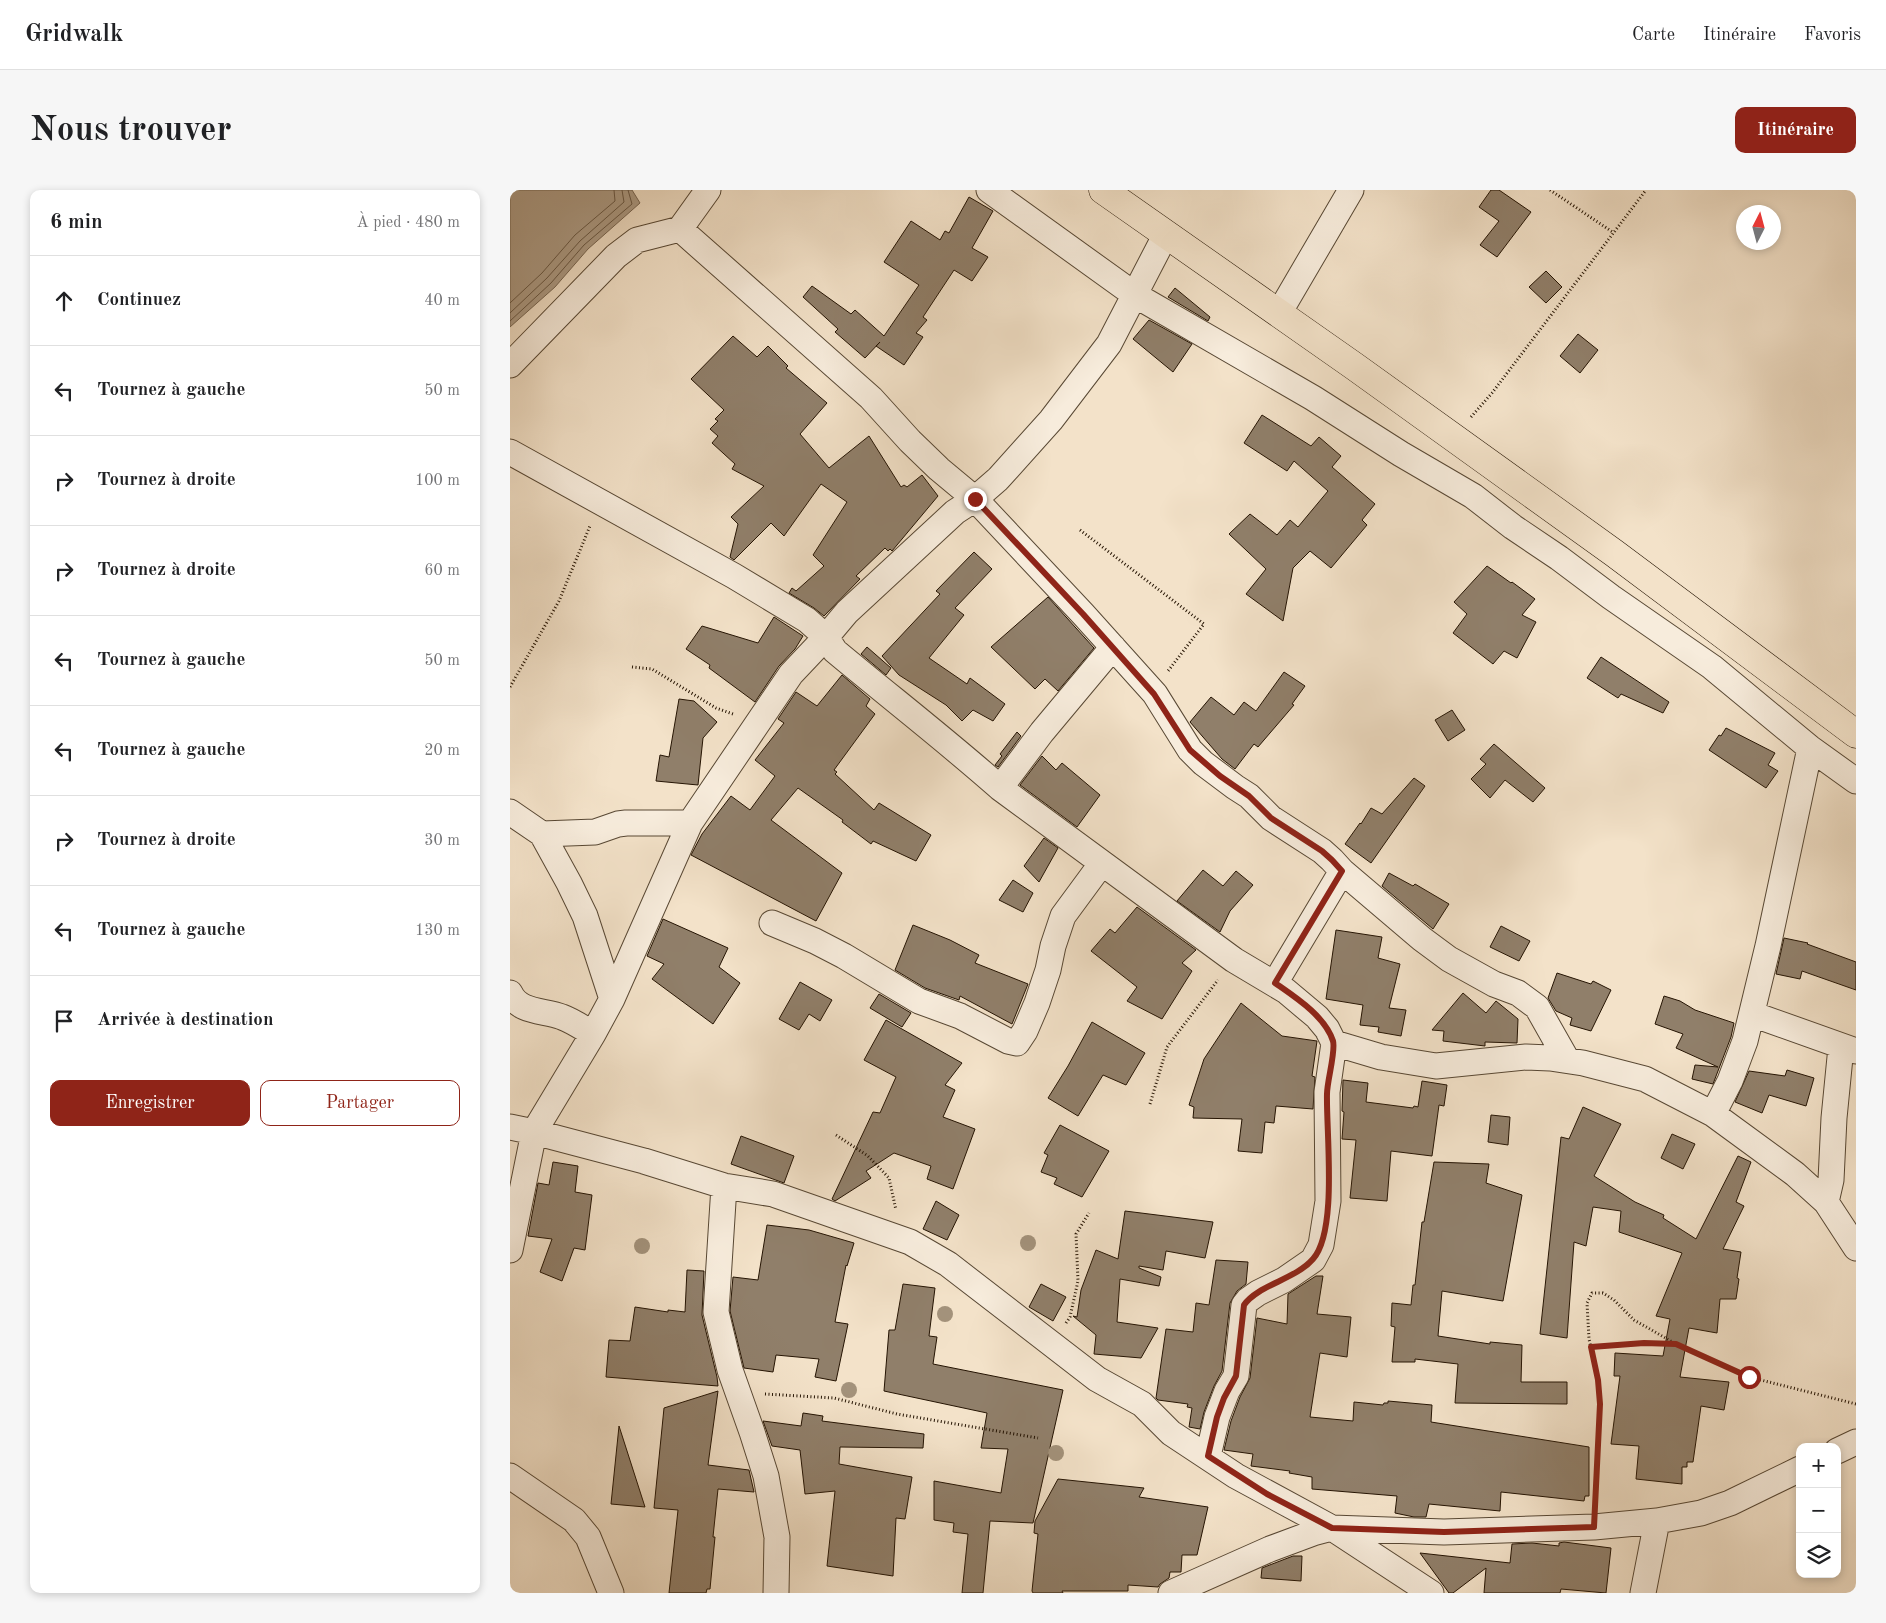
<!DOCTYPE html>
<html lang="fr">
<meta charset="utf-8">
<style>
body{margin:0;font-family:"Old Standard TT",serif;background:#f6f6f6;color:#202124}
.controls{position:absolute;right:15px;bottom:15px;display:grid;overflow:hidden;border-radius:10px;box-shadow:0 2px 8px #0003}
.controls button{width:45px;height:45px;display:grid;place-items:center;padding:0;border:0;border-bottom:1px solid #e0e0e0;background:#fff;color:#202124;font:25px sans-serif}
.compass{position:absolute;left:1226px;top:15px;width:45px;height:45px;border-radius:50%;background:#fff;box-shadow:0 2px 8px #0003;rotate:6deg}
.stop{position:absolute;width:15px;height:15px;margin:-11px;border:4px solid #8f2418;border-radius:50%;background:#fff}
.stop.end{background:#8f2418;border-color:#fff;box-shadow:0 1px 5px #0008}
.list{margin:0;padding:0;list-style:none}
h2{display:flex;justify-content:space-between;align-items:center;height:65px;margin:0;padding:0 20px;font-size:21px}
h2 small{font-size:16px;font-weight:400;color:#757577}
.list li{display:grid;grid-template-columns:32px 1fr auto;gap:15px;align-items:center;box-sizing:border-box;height:90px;padding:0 20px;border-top:1px solid #e0e0e0}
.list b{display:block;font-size:19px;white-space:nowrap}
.list em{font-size:16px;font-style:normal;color:#757577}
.actions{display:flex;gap:10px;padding:15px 20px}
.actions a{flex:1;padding:11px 0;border:1px solid #8f2418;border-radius:10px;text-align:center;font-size:18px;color:#8f2418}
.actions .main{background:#8f2418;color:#fff}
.icon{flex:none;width:28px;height:28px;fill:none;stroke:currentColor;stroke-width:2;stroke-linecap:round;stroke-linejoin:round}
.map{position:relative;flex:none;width:1346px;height:1403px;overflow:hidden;border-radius:10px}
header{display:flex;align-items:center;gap:30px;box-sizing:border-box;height:70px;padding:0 25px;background:#fff;border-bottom:1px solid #e0e0e0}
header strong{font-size:24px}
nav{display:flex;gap:28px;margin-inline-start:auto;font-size:18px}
.intro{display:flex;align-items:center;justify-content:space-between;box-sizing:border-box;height:120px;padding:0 30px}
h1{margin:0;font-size:35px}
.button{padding:12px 22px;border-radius:10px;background:#8f2418;color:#fff;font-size:18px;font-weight:700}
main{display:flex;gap:30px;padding:0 30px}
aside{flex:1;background:#fff;border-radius:10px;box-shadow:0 2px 8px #0003}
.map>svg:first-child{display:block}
</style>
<header>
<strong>Gridwalk</strong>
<nav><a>Carte</a><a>Itinéraire</a><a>Favoris</a></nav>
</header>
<div class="intro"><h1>Nous trouver</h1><a class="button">Itinéraire</a></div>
<main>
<aside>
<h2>6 min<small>À pied · 480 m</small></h2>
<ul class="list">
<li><svg class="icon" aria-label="ahead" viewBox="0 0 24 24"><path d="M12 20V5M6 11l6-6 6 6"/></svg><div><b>Continuez</b></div><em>40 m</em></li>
<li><svg class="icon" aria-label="left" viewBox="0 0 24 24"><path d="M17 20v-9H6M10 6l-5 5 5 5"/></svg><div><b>Tournez à gauche</b></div><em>50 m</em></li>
<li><svg class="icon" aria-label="right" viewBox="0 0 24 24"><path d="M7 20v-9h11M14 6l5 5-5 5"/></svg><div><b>Tournez à droite</b></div><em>100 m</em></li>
<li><svg class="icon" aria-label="right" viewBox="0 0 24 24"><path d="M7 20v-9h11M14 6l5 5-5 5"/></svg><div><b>Tournez à droite</b></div><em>60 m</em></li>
<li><svg class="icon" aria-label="left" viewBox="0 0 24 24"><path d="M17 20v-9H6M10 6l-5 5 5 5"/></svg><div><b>Tournez à gauche</b></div><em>50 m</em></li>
<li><svg class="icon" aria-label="left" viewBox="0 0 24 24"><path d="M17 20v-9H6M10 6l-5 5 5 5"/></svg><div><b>Tournez à gauche</b></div><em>20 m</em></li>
<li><svg class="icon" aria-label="right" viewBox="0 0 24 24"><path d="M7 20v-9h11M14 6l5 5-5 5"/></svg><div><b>Tournez à droite</b></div><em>30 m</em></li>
<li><svg class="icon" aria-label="left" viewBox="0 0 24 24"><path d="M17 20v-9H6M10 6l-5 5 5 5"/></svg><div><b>Tournez à gauche</b></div><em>130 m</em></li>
<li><svg class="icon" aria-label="arrive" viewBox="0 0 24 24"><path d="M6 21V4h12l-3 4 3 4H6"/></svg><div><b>Arrivée à destination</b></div></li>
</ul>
<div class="actions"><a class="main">Enregistrer</a><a>Partager</a></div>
</aside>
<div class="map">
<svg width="1346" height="1403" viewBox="0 0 1346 1403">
<rect width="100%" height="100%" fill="#f3e2c9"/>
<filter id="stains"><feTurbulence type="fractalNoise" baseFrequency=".004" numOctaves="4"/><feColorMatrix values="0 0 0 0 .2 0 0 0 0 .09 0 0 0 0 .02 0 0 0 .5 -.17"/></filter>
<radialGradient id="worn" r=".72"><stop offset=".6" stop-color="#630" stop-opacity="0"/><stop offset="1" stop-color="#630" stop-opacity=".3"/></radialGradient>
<path fill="#ad9c86" stroke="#776652" d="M 0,0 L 122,0 L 130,13 L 78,59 L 45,97 L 0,137 Z"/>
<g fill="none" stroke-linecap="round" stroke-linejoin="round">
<path stroke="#695844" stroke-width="1" d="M 0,113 L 32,83 L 65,45 L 105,11 L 104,0
M 0,123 L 37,88 L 70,51 L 114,12 L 112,0
M 0,131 L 41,93 L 74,55 L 122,14 L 118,0"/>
</g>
<path fill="#907f6a" stroke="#251403" d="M 981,0 L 989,0 L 1021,22 L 987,67 L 970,55 L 989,31 L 969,17 Z
M 459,7 L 483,21 L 462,58 L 478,67 L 462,91 L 444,80 L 413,127 L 417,130 L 406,143 L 413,147 L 394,175 L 366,156 L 370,152 L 355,168 L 325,142 L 328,139 L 293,107 L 302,96 L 341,124 L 345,120 L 374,146 L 409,95 L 374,72 L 401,31 L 430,50 L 435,41 L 439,43 Z
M 1036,81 L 1052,97 L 1036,113 L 1019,97 Z
M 665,98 L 700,127 L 698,131 L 658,107 Z
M 639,130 L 682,154 L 663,182 L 623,149 Z
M 1068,144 L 1088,160 L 1070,183 L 1050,166 Z
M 223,146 L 247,167 L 258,156 L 278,176 L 276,178 L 317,213 L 290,244 L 319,278 L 359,246 L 391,297 L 394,295 L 397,297 L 412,285 L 428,306 L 382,361 L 380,359 L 378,361 L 375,358 L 346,386 L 350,389 L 314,426 L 304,418 L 279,403 L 282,398 L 286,401 L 314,376 L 303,365 L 337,312 L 311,294 L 274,346 L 261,333 L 224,370 L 220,367 L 228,334 L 221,327 L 254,296 L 222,279 L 225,274 L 202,253 L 208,246 L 200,239 L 208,231 L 205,229 L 214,220 L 181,189 Z
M 752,225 L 801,256 L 809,247 L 831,266 L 822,277 L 865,314 L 852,330 L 857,335 L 821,378 L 800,361 L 783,378 L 773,431 L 736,404 L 756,379 L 719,344 L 740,324 L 767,345 L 780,330 L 788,337 L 818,301 L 784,271 L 777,281 L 734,253 Z
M 464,362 L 482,379 L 445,418 L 454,425 L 419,468 L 457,494 L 460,488 L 495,514 L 483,531 L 463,520 L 452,531 L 436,515 L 389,485 L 372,466 L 430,404 L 426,401 Z
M 977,376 L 1001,393 L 1002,392 L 1025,409 L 1012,425 L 1026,432 L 1007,468 L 994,461 L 983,474 L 943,443 L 957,424 L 944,412 Z
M 538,407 L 584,458 L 548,501 L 535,489 L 525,499 L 481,457 Z
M 264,427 L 293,446 L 285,459 L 269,476 L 245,512 L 199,478 L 200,475 L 176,459 L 192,436 L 248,453 Z
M 357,457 L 381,478 L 376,485 L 351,464 Z
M 1091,467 L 1159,512 L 1153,523 L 1111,504 L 1108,508 L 1077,488 Z
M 774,482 L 795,496 L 782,514 L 784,515 L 748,557 L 744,554 L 725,579 L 712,569 L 680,532 L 701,507 L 724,525 L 734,512 L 746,521 Z
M 332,485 L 360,509 L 356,516 L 365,524 L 324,580 L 327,582 L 325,584 L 364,620 L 369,613 L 421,645 L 406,671 L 363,651 L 361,654 L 332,632 L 333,630 L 288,598 L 261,630 L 332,683 L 306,731 L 181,665 L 192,644 L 221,606 L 240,620 L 265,586 L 245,570 L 274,533 L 268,529 L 286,502 L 307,516 Z
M 169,509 L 184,511 L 207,532 L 193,548 L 188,595 L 146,591 L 150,565 L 159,567 Z
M 942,520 L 955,540 L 938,551 L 925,530 Z
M 1216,538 L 1265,563 L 1258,575 L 1268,581 L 1256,598 L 1199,560 L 1209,545 L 1211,546 Z
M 507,542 L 511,546 L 488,577 L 485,575 L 492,566 L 490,564 Z
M 984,554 L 1035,598 L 1023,612 L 995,590 L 980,608 L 961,589 L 976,574 L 970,569 Z
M 532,566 L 546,580 L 552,573 L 590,605 L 567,637 L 510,595 Z
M 904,588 L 915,596 L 861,673 L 835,654 L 850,633 L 851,634 L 861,618 L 872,624 Z
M 534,648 L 548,658 L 529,692 L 514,676 Z
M 693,680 L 713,696 L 726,681 L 743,695 L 720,721 L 710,742 L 667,711 Z
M 879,683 L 903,696 L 905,694 L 939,714 L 923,739 L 872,696 Z
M 503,690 L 523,703 L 513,722 L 489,710 Z
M 627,717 L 686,760 L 672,773 L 682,781 L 652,829 L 617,811 L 627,797 L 581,761 L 600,739 L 605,743 Z
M 153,729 L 218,758 L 209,777 L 230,793 L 203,834 L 142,789 L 154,774 L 137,766 Z
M 403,735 L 440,750 L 469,765 L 465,773 L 518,794 L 502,834 L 450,806 L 449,810 L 415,798 L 385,780 Z
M 991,736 L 1020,751 L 1009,771 L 980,757 Z
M 826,740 L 872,747 L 868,768 L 890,774 L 879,818 L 896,820 L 891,846 L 868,842 L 869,837 L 850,835 L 853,815 L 816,809 Z
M 1274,748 L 1298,753 L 1297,754 L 1346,772 L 1346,800 L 1292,781 L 1290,789 L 1266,784 Z
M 1047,783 L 1081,794 L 1083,791 L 1101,800 L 1081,841 L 1060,835 L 1062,828 L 1046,821 L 1038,808 Z
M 290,792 L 322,810 L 310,831 L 299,824 L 289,840 L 269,829 Z
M 953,803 L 976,823 L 986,811 L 1008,829 L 1007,853 L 975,852 L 975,856 L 933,851 L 934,841 L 922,840 Z
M 369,804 L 401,823 L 392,837 L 360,818 Z
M 1154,806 L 1170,811 L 1185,820 L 1224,833 L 1221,847 L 1203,894 L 1182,889 L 1185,875 L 1208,877 L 1166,858 L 1173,844 L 1145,834 Z
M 731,813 L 772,846 L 807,851 L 802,886 L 805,887 L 803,919 L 766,916 L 764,933 L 755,932 L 752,963 L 728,961 L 732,929 L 683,928 L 684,917 L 679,915 L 694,869 Z
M 376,830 L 452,873 L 435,895 L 445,900 L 433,927 L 465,939 L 443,999 L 417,989 L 421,976 L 384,963 L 356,981 L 361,988 L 325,1011 L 322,1009 L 363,922 L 370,923 L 386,887 L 354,870 Z
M 582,832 L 635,863 L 616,895 L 593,885 L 568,926 L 538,908 L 558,876 Z
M 1277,880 L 1304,888 L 1296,916 L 1259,905 L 1252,923 L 1225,912 L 1239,881 L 1275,886 Z
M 833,890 L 858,893 L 856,912 L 903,918 L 904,916 L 908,917 L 912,891 L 937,895 L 934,916 L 929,915 L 922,966 L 881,961 L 877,1011 L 840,1008 L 846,950 L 832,949 L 834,922 L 832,921 Z
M 1073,917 L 1111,934 L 1084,986 L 1125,1012 L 1154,1025 L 1153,1028 L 1186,1049 L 1228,966 L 1241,972 L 1226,1012 L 1234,1016 L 1213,1059 L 1231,1062 L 1227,1088 L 1229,1089 L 1226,1109 L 1210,1109 L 1207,1143 L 1179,1138 L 1170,1187 L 1219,1192 L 1214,1220 L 1191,1216 L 1183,1272 L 1177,1272 L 1177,1277 L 1172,1277 L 1172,1294 L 1126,1289 L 1129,1256 L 1101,1254 L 1110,1186 L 1104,1186 L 1105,1163 L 1153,1166 L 1160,1129 L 1146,1126 L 1172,1063 L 1109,1042 L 1111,1021 L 1083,1017 L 1076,1056 L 1064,1052 L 1057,1148 L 1030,1144 L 1051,947 L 1059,949 Z
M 981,925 L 1000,927 L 998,955 L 978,952 Z
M 550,935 L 599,961 L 572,1007 L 544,994 L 547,988 L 531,982 L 538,965 L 534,963 Z
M 1162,944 L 1185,954 L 1173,979 L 1151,968 Z
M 231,946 L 284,966 L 274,993 L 221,974 Z
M 43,972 L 68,976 L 65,1002 L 82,1005 L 75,1060 L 64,1058 L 52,1091 L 30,1082 L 42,1049 L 18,1046 L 28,993 L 39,995 Z
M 924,972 L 979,974 L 976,993 L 1012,1005 L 993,1111 L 932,1101 L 928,1146 L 980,1154 L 980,1152 L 1012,1155 L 1011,1192 L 1057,1192 L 1057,1214 L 945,1213 L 948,1174 L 905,1169 L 905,1172 L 882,1172 L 885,1137 L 881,1136 L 882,1113 L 901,1115 L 903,1095 L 905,1095 L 912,1032 L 914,1032 Z
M 426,1011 L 449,1025 L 437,1050 L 413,1039 Z
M 615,1021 L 703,1032 L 695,1068 L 656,1061 L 653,1080 L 629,1076 L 629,1078 L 651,1087 L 649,1096 L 610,1089 L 607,1132 L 648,1138 L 631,1168 L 584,1164 L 586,1145 L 563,1126 L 567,1127 L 571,1100 L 586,1060 L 608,1069 Z
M 257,1035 L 299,1040 L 344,1053 L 337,1076 L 336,1075 L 325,1132 L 338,1134 L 326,1191 L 305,1187 L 309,1169 L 266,1165 L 263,1182 L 234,1178 L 220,1121 L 223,1087 L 248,1090 Z
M 706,1070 L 738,1072 L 736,1094 L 727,1101 L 720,1113 L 712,1181 L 704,1196 L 694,1222 L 690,1239 L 679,1237 L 682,1218 L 677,1217 L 678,1214 L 648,1210 L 646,1208 L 656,1139 L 683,1142 L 686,1113 L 699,1115 Z
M 177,1080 L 194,1081 L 192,1125 L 207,1187 L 208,1196 L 96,1187 L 99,1150 L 120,1151 L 125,1117 L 158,1122 L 158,1120 L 175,1122 Z
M 806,1086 L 813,1086 L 807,1124 L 841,1127 L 837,1167 L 810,1163 L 800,1227 L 843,1231 L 844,1212 L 873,1215 L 874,1213 L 878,1213 L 878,1211 L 922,1215 L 921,1232 L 1079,1257 L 1079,1306 L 1075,1306 L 1074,1311 L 991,1302 L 990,1321 L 919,1314 L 916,1327 L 904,1327 L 885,1323 L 887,1306 L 802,1299 L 802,1287 L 779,1283 L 780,1281 L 741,1276 L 743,1264 L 714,1260 L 721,1231 L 730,1207 L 740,1188 L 747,1128 L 777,1134 L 778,1104 Z
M 393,1094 L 425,1098 L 419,1146 L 427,1147 L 423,1174 L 553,1200 L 523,1333 L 480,1331 L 473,1403 L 452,1403 L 458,1344 L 443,1342 L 444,1333 L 424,1330 L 424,1291 L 491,1303 L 498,1259 L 471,1258 L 477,1223 L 374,1201 L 379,1140 L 385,1140 Z
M 531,1094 L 556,1107 L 543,1131 L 519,1117 Z
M 208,1201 L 198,1275 L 239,1280 L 244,1302 L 208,1299 L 203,1347 L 205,1347 L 200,1399 L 197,1399 L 196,1403 L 159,1403 L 168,1320 L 144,1318 L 154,1218 Z
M 293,1223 L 313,1226 L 312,1231 L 414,1244 L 413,1258 L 330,1257 L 329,1274 L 402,1287 L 395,1329 L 386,1328 L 383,1386 L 317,1376 L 325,1301 L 295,1304 L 290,1260 L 262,1256 L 253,1231 L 291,1236 Z
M 109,1236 L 135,1317 L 101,1314 Z
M 548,1289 L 634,1298 L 629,1307 L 698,1317 L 687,1365 L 672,1365 L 671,1382 L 660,1382 L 659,1388 L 650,1394 L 648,1397 L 618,1395 L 618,1401 L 552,1401 L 553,1403 L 523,1403 L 522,1401 L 528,1344 L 524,1343 L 525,1331 Z
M 1054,1352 L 1101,1358 L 1096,1403 L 1051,1399 L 1050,1403 L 974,1403 L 976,1378 L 943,1403 L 939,1403 L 910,1363 L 1000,1373 L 1002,1354 L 1022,1353 L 1049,1356 L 1049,1353 Z
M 783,1366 L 792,1366 L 791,1391 L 751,1388 L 752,1378 Z"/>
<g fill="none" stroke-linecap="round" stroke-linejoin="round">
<g stroke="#584834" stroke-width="27">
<path id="street" d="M 479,0 L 625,105 L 803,208 L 891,264 L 963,306 L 1003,337 L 1049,368 L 1101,407 L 1202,477 L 1300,558 L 1346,591
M 170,39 L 361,208 L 400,251 L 429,279 L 465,309 L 573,424 L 645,504 L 680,560 L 693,573 L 725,597 L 739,606 L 761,628 L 812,661 L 822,670 L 832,681 L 912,749 L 939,769 L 984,794 L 1008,803 L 1027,817 L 1057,870
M 769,123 L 841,0
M 0,175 L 106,66 L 127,50 L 170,39 L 198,0
M 0,262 L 224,386 L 297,430 L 316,447 L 281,484 L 180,633 L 102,809 L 83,844 L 24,942 L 0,1060
M 603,457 L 532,542 L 490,598 C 437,551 380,507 325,461 L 316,447 L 337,422 L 445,322 L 465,309 L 488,289 L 541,230 L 599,154 L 656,44
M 490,598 L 724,770 L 776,801 L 807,827 L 817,839 L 824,853 L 817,902 L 818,1011 L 811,1055 L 803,1070 L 774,1090 L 748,1103 L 738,1110 L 734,1115 L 726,1186 L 717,1201 L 707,1227 L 698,1266
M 0,622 L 32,644 L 59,693 L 75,726 L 102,809
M 32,644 L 85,642 L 108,634 L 116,633 L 180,633
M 262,733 L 305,751 L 334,766 L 409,811 L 450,826 L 498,851 L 507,853 L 515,841 L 527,813 L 538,780 L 543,756 L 553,726 L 592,673
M 765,793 L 832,681
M 0,803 C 9,823 34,820 52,827 C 63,831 73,838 83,844
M 1242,824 L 1346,861
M 824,853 L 871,867 L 926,876 L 1016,867 L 1040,868 L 1073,873 L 1135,889 L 1203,924 L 1285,984 L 1316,1012 L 1346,1058
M 1203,924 L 1220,891 L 1235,851 L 1258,756 L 1300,558
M 0,937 L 24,942 L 134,971 L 214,996 L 263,1004 L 400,1052 L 438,1074 L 587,1189 L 632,1214 L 661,1243 L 726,1286 L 822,1338 L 921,1403
M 214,996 L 206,1122 L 220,1180 L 242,1242 L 256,1286 L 267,1347 L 266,1403
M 1316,1012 L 1321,990 L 1324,928 L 1331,857
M 1327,1261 L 1346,1252
M 0,1286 L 64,1330 L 78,1347 L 101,1403
M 661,1403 L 760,1359 L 803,1343 L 822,1338 L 934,1342 L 965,1341 L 1084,1337 L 1147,1331
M 1133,1403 L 1147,1331 L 1191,1323 L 1220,1313 L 1290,1279"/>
</g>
<g stroke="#251403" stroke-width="29">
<path id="primary" d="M 593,0 L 844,176 L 1104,363 L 1346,544"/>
</g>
<path stroke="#251403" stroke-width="3" stroke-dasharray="1 2.5" stroke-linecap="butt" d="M 1040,0 L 1104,43
M 961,227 L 982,203 L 1136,0
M 570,340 L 694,434 L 658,481
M 122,477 L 142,479 L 206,518 L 223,524
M 0,497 L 49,411 L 80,336
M 640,914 L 657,857 L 708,790
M 326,945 L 358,966 L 379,988 L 386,1020
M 556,1133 L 560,1127 L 568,1091 L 566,1044 L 579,1023
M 1082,1157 L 1134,1153 L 1165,1154
M 255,1204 L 324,1208 L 387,1224 L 528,1248
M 1085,1311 L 1090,1214 L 1088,1190 L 1079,1149 L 1077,1113 L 1082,1103 L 1093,1103 L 1104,1110 L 1124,1130 L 1166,1154 L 1239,1187 L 1346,1214"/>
<use href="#street" stroke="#f7ecdc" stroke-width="25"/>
<use href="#primary" stroke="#f3e2c9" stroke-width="28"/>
</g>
<g fill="#a3927b">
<circle cx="518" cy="1053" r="8"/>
<circle cx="132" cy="1056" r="8"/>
<circle cx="435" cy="1124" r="8"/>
<circle cx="339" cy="1200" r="8"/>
<circle cx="546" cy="1263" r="8"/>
</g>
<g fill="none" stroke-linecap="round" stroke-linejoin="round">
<path stroke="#8f2418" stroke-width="6" d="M 465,309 L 573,424 L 644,504 L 680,560 L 710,586 L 739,606 L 761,628 L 812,661 L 822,670 L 832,681 L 765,793 C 785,807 815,826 823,851 C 826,861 817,891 817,904 C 816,942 828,1041 803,1069 C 786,1089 748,1095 734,1115 L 726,1186 L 714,1208 L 707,1227 L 698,1266 L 757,1304 L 822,1338 L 934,1342 L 1084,1337 L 1090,1214 L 1088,1190 L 1081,1157 L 1134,1153 L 1166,1154 L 1239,1187"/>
</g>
<rect width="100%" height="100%" filter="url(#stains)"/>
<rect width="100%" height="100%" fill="url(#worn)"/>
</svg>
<div class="controls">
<button>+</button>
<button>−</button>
<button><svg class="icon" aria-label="layers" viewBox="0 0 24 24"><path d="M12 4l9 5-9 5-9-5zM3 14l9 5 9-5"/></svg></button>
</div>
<svg class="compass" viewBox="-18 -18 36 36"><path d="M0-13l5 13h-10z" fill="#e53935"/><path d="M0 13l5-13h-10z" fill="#757577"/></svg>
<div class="stop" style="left:1239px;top:1187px"></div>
<div class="stop end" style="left:465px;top:309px"></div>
</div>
</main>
